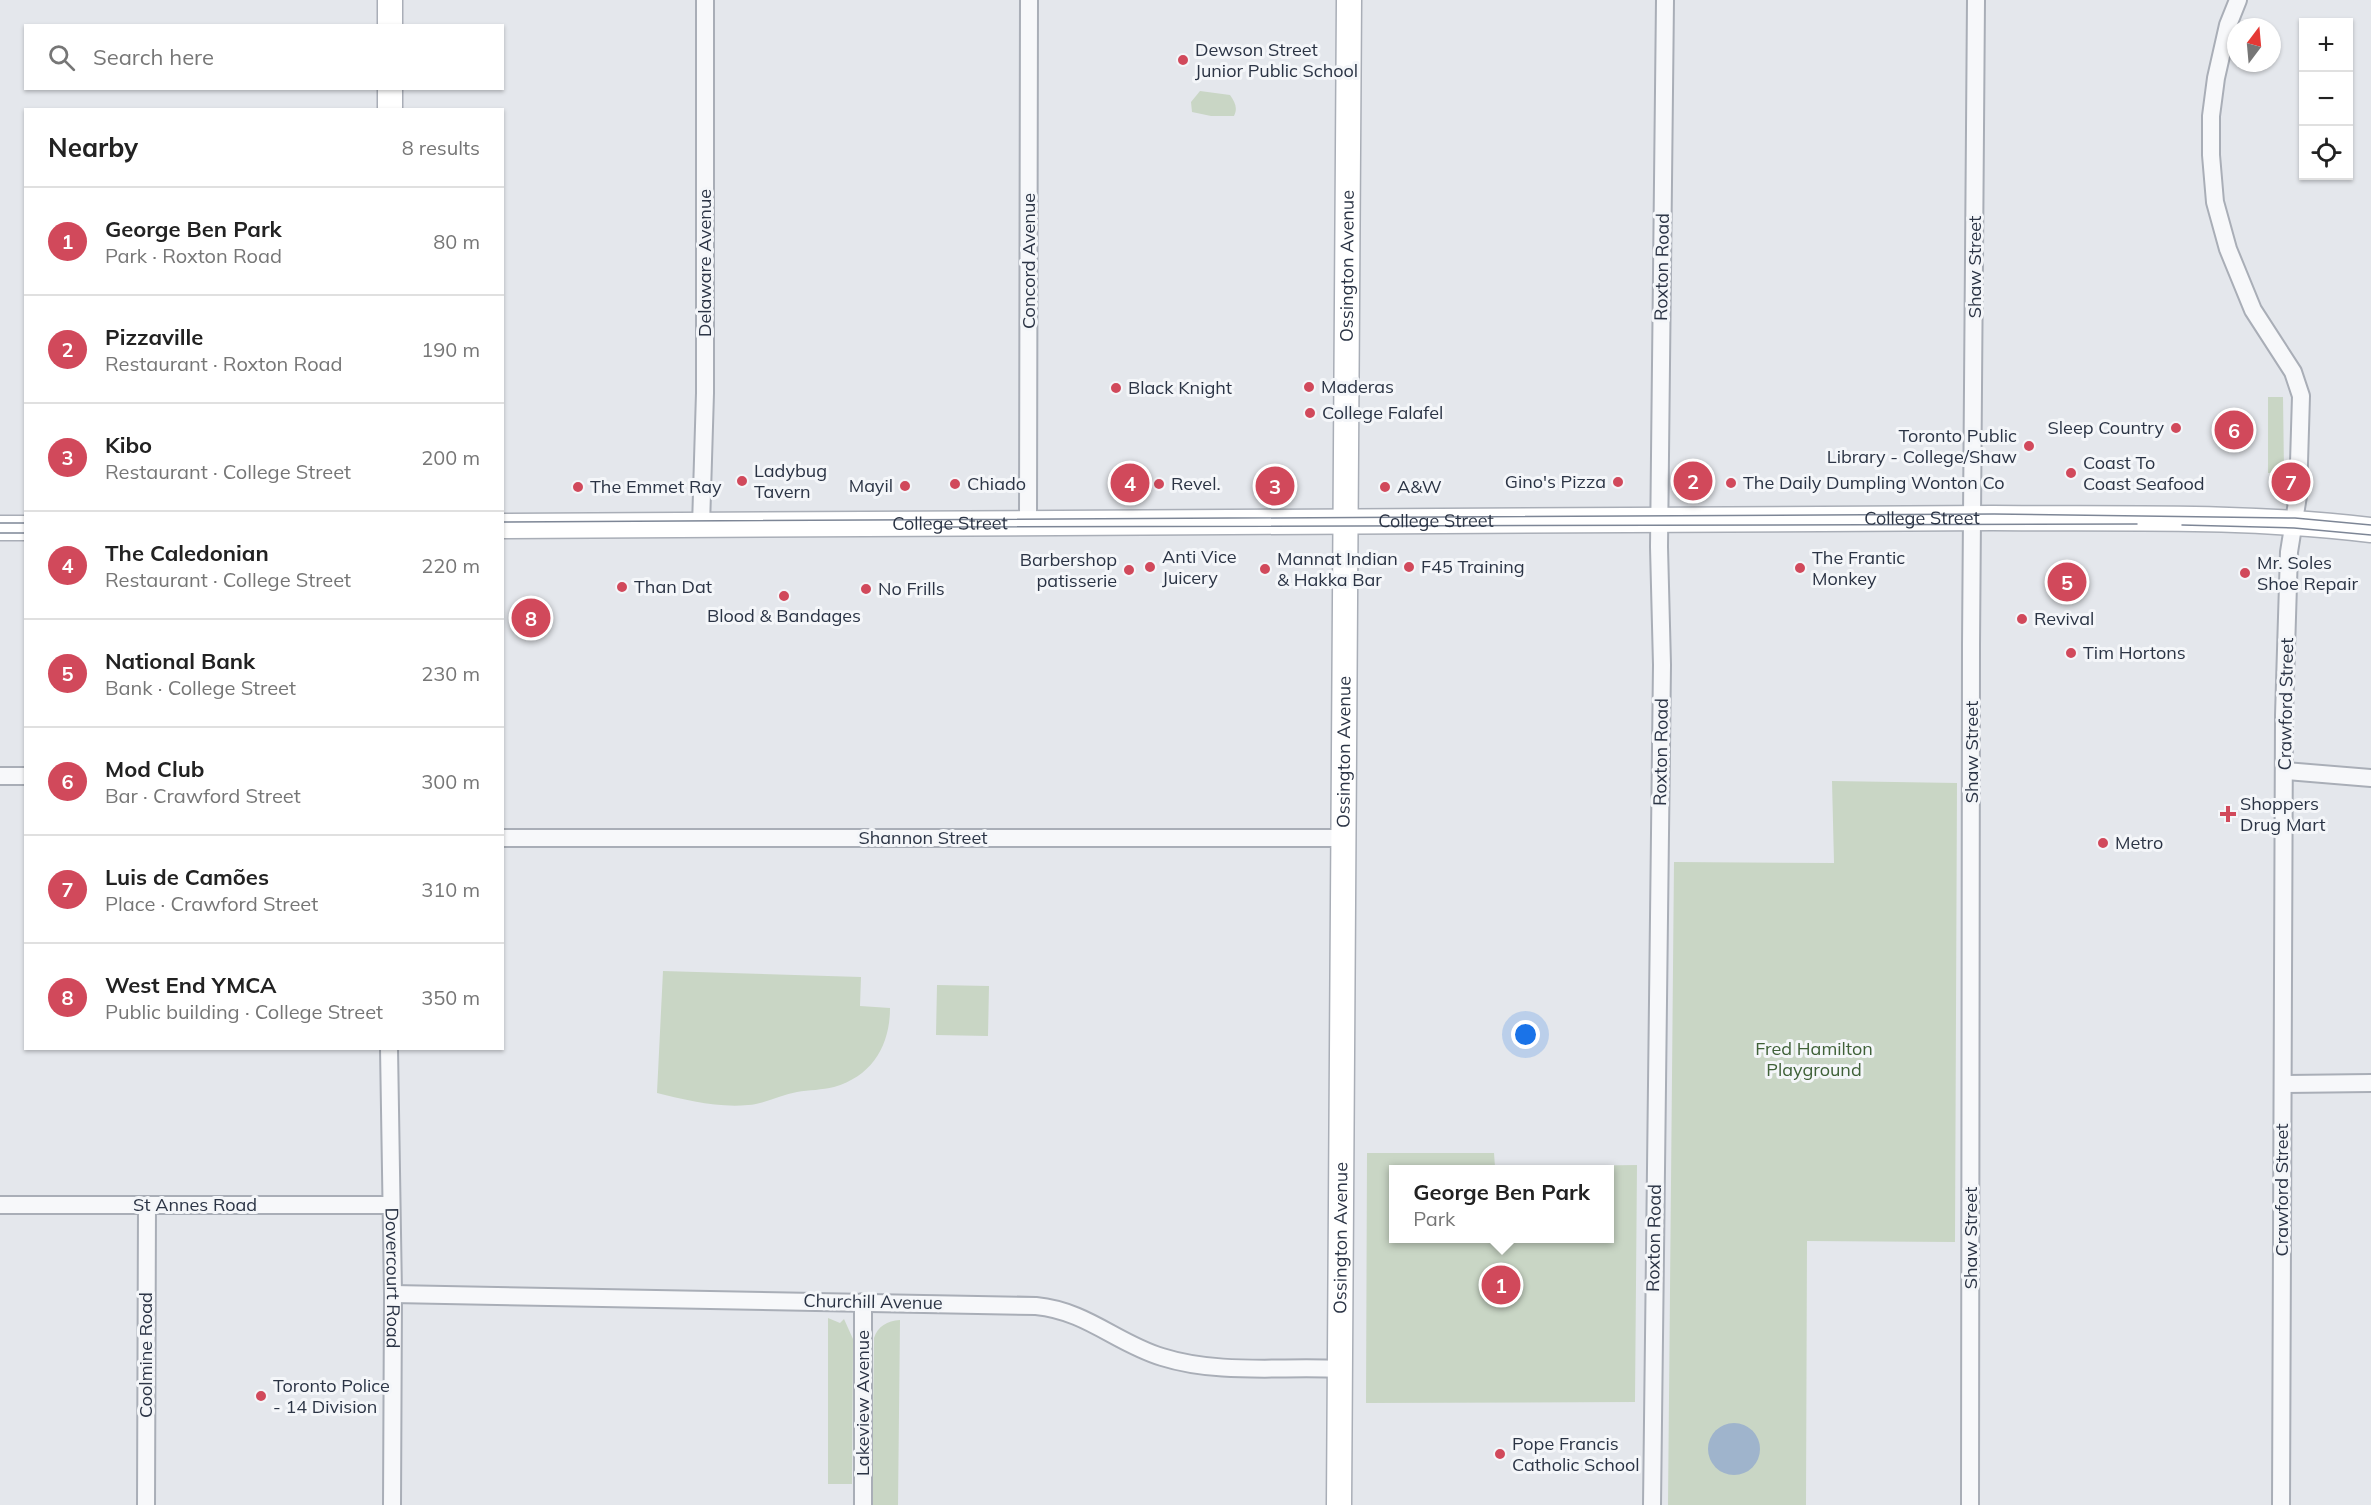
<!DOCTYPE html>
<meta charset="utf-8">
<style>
body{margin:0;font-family:Mulish,sans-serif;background:#f2f2f2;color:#222}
.controls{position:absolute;right:18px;top:18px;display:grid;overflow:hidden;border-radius:0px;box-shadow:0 2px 4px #0004}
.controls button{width:54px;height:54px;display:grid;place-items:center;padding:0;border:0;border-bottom:2px solid #e0e0e0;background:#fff;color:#222;font:30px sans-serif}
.compass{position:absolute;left:2227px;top:18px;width:54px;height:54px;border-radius:50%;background:#fff;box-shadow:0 2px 4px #0004;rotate:16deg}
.you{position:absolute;left:1526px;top:1035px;width:21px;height:21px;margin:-15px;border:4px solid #fff;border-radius:50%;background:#1a73e8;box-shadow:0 0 0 9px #1a73e833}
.badge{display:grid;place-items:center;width:39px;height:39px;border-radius:50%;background:#d1495b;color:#fff;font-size:20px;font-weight:700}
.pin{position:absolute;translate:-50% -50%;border:3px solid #fff;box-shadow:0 2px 6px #0006}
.popup{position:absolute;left:1389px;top:1165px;width:225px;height:78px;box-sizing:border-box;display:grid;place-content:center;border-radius:0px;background:#fff;filter:drop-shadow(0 2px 4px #0005);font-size:20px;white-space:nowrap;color:#767676}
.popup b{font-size:22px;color:#222}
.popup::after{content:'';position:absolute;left:50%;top:100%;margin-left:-12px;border:12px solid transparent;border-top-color:#fff}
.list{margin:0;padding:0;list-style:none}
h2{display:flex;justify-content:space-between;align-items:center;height:78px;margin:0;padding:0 24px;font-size:26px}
h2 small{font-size:20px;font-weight:400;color:#767676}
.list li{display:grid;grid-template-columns:39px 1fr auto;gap:18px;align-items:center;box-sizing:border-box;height:108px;padding:0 24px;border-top:2px solid #e0e0e0}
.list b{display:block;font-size:22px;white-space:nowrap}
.list p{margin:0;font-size:20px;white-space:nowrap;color:#767676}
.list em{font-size:20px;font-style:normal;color:#767676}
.icon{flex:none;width:33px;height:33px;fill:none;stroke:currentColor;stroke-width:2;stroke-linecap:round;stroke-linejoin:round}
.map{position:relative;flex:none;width:2371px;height:1505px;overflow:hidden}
.search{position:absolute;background:#fff;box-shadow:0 2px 4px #0004;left:24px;top:24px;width:480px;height:66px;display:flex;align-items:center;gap:15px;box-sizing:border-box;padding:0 21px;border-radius:0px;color:#767676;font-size:22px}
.panel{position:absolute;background:#fff;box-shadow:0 2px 4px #0004;left:24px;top:108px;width:480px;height:942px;border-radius:0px}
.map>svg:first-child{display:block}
</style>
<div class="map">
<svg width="2371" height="1505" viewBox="0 0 2371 1505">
<rect width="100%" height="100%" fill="#e4e7ec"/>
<path fill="#c9d6c5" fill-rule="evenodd" d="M 1200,91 L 1230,95 C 1235,102 1238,108 1234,116 L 1211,116 L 1192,112 L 1191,102 Z
M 2268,397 L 2283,397 L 2284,473 L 2268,473 Z
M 1832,781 L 1957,783 L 1955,1242 L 1807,1241 L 1806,1505 L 1668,1505 L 1674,862 L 1834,863 Z
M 663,971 L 861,977 L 860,1006 L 890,1008 C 890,1046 872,1076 834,1087 C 822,1090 809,1090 797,1092 C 781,1095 764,1104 748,1105 C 718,1108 685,1100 657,1093 Z
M 937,985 L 989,986 L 988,1036 L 936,1035 Z
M 1367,1153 L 1494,1153 L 1495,1167 L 1637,1165 L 1635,1402 L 1366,1403 ZM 1393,1170 L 1609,1170 L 1609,1238 L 1393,1238 Z
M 828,1318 L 840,1323 L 844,1319 L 853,1339 L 852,1484 L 828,1484 Z
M 900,1320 L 898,1505 L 872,1505 L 874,1338 C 878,1326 887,1321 900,1320 Z"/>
<path fill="#9fb4cc" d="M1708 1449a26 26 0 1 1 52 0a26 26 0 1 1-52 0Z"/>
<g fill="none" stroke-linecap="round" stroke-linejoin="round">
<g stroke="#a9aeb7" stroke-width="20">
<g id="street">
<path d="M 2238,0 L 2228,25 L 2216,78 L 2211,116 L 2211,155 L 2215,202 L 2228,249 L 2253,310 L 2293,372 L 2301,396 L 2298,496 L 2289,552 L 2284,715 L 2281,1505"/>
<path d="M 1028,523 L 1029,0"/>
<path d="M 701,526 L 705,393 L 705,0"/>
<path d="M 2285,771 L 2371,778"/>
<path d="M 0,776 L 26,776"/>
<path d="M 502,838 L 1343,838"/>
<path id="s1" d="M 389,1048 L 393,1294 L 392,1505"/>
<path d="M 2283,1084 L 2371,1083"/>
<path d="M 0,1205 L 390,1205"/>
<path d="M 393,1294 L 1036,1306 C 1087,1311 1116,1343 1162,1357 C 1219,1375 1281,1366 1340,1369"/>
<path d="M 146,1505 L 147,1205"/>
<path d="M 863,1505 L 863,1302"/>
<path d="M 1652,1505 L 1662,665 L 1659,547 L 1665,0"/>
<path d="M 1970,1505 L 1971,646 L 1976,0"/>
</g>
</g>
<g stroke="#a9aeb7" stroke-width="27">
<g id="secondary">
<path d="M 390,26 L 390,0"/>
<path d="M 390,110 L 390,88"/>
<path id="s2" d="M 502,526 L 1993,518 C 2119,519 2246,515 2371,530"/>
<path d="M 0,528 L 26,528"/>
<path id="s3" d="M 1339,1505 L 1349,0"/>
</g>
</g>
<use href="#street" stroke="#f7f8fa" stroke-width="16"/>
<use href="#secondary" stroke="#fff" stroke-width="24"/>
<path stroke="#7d8696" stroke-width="1.5" d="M 502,522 L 1994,514 L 2295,518 L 2371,525
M 0,523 L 26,523
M 2182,525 L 2294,528 L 2371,535
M 940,527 L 2137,524
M 0,533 L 26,533"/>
</g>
<g fill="#d1495b" stroke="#f4f6f9" stroke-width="2">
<circle cx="1183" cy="60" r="6"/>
<circle cx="1309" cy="387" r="6"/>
<circle cx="1116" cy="388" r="6"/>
<circle cx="1310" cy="413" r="6"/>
<circle cx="2176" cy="428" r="6"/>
<circle cx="2029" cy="446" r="6"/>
<circle cx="2071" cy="473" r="6"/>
<circle cx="742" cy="481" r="6"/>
<circle cx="1618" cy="482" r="6"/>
<circle cx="1731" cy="483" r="6"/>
<circle cx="955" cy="484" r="6"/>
<circle cx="1159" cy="484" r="6"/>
<circle cx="905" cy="486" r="6"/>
<circle cx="578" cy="487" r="6"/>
<circle cx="1385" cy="487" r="6"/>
<circle cx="1150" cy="567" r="6"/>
<circle cx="1409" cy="567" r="6"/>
<circle cx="1800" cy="568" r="6"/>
<circle cx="1265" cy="569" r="6"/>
<circle cx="1129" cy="570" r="6"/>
<circle cx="2245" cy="573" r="6"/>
<circle cx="622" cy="587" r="6"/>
<circle cx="866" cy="589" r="6"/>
<circle cx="784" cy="596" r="6"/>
<circle cx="2022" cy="619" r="6"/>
<circle cx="2071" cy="653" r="6"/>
<path d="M2225 805h6v6h6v6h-6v6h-6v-6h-6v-6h6z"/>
<circle cx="2103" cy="843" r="6"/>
<circle cx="261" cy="1396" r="6"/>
<circle cx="1500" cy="1454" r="6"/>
</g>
<g text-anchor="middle" stroke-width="6" stroke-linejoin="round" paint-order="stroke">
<g font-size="18" fill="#2b3445" stroke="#f4f6f9" text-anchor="start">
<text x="1195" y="56">Dewson Street<tspan x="1195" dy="21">Junior Public School</tspan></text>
<text x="1321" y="393">Maderas</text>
<text x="1128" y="394">Black Knight</text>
<text x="1322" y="419">College Falafel</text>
<text x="2164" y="434" text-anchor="end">Sleep Country</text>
<text x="2017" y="442" text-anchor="end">Toronto Public<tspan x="2017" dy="21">Library - College/Shaw</tspan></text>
<text x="2083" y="469">Coast To<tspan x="2083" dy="21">Coast Seafood</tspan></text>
<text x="754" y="477">Ladybug<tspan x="754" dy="21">Tavern</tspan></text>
<text x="1606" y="488" text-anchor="end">Gino's Pizza</text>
<text x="1743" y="489">The Daily Dumpling Wonton Co</text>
<text x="967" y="490">Chiado</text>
<text x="1171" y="490">Revel.</text>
<text x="893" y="492" text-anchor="end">Mayil</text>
<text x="590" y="493">The Emmet Ray</text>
<text x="1397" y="493">A&amp;W</text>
<text x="1162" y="563">Anti Vice<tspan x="1162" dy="21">Juicery</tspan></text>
<text x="1812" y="564">The Frantic<tspan x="1812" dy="21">Monkey</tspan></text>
<text x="1277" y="565">Mannat Indian<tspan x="1277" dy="21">&amp; Hakka Bar</tspan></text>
<text x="1117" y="566" text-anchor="end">Barbershop<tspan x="1117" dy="21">patisserie</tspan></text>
<text x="2257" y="569">Mr. Soles<tspan x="2257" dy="21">Shoe Repair</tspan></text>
<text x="1421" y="573">F45 Training</text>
<text x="634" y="593">Than Dat</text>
<text x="878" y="595">No Frills</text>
<text x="784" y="622" text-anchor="middle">Blood &amp; Bandages</text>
<text x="2034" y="625">Revival</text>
<text x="2083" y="659">Tim Hortons</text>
<text x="2240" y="810">Shoppers<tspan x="2240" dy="21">Drug Mart</tspan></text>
<text x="2115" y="849">Metro</text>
<text x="273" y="1392">Toronto Police<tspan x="273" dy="21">- 14 Division</tspan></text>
<text x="1512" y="1450">Pope Francis<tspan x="1512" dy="21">Catholic School</tspan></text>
</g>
<g font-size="18" fill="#2b3445" stroke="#f4f6f9">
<text transform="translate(1029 261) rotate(-90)" y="6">Concord Avenue</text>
<text transform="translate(705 263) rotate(-90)" y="6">Delaware Avenue</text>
<text dy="6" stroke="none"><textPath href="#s3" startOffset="1239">Ossington Avenue</textPath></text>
<text transform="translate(1662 267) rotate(-89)" y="6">Roxton Road</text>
<text transform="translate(1975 267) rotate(-90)" y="6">Shaw Street</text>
<text dy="6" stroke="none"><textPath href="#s2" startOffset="1420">College Street</textPath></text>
<text dy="6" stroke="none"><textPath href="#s2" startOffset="934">College Street</textPath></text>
<text dy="6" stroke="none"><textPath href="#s2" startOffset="448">College Street</textPath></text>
<text transform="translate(2286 704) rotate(-89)" y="6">Crawford Street</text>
<text transform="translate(1661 752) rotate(-89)" y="6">Roxton Road</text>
<text transform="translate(1972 752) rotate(-90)" y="6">Shaw Street</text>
<text dy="6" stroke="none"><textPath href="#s3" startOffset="753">Ossington Avenue</textPath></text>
<text x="923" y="844">Shannon Street</text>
<text transform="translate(2282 1190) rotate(-90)" y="6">Crawford Street</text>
<text x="195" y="1211">St Annes Road</text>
<text dy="6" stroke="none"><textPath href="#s3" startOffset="267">Ossington Avenue</textPath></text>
<text transform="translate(1654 1238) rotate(-89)" y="6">Roxton Road</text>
<text transform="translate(1971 1238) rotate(-90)" y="6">Shaw Street</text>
<text dy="6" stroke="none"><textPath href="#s1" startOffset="230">Dovercourt Road</textPath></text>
<text transform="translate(873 1302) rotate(1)" y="6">Churchill Avenue</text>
<text transform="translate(146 1355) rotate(-90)" y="6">Coolmine Road</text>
<text transform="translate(863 1403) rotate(-90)" y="6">Lakeview Avenue</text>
</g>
<g font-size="18" fill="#3f6138" stroke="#f4f6f9">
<text x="1814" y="1055">Fred Hamilton<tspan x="1814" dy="21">Playground</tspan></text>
</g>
</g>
</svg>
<div class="controls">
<button>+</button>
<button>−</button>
<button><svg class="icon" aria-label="locate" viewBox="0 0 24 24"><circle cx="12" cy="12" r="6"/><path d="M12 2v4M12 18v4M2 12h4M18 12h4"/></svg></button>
</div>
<svg class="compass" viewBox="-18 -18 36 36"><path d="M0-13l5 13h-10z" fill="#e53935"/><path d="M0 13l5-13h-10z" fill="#767676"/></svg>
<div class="you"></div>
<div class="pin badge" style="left:1501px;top:1285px">1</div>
<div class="popup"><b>George Ben Park</b>Park</div>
<div class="pin badge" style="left:1693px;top:481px">2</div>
<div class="pin badge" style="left:1275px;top:486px">3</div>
<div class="pin badge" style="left:1130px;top:483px">4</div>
<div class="pin badge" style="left:2067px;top:582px">5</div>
<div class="pin badge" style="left:2234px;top:430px">6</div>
<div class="pin badge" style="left:2291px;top:482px">7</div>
<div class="pin badge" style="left:531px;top:618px">8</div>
<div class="search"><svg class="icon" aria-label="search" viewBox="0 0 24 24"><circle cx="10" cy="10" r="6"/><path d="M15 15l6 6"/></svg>Search here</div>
<section class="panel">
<h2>Nearby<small>8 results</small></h2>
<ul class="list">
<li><span class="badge">1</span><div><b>George Ben Park</b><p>Park · Roxton Road</p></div><em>80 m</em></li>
<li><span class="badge">2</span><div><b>Pizzaville</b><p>Restaurant · Roxton Road</p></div><em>190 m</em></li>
<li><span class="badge">3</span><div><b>Kibo</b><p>Restaurant · College Street</p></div><em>200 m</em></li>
<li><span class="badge">4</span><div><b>The Caledonian</b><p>Restaurant · College Street</p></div><em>220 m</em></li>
<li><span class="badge">5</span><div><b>National Bank</b><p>Bank · College Street</p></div><em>230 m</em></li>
<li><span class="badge">6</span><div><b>Mod Club</b><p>Bar · Crawford Street</p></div><em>300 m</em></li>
<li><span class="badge">7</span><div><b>Luis de Camões</b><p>Place · Crawford Street</p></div><em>310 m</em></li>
<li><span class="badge">8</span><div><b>West End YMCA</b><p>Public building · College Street</p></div><em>350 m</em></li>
</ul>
</section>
</div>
